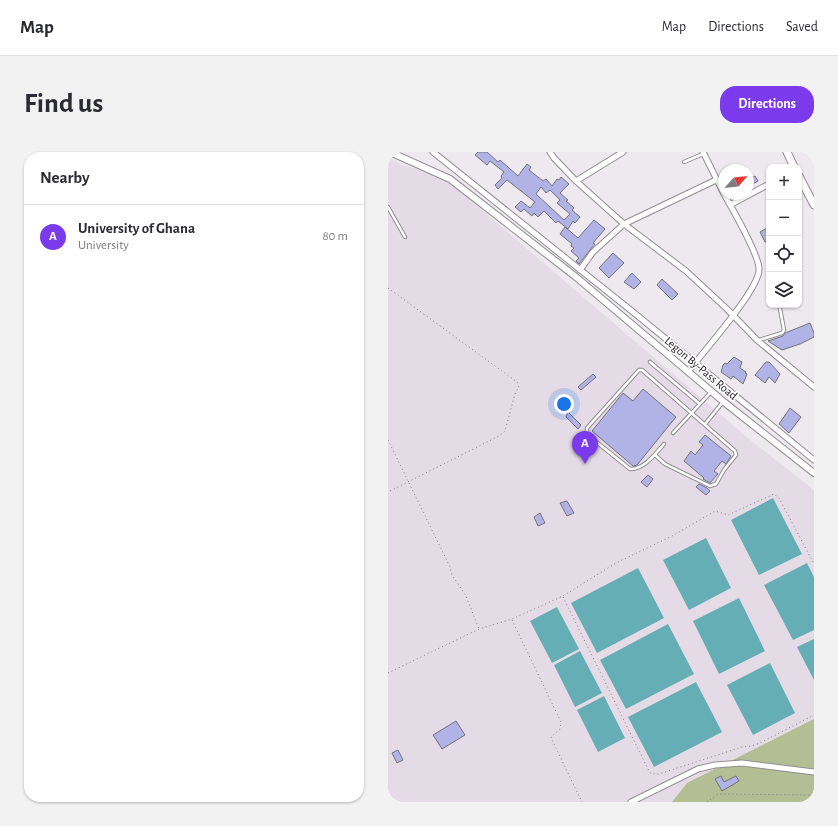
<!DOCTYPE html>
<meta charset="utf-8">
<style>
body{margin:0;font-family:"Alegreya Sans",sans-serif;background:#f2f2f3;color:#2b2b33}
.controls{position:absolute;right:12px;top:12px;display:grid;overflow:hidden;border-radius:8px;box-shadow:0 1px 3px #0004}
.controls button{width:36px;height:36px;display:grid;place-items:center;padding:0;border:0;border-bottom:1px solid #e1e1e2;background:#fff;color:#2b2b33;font:20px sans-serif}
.compass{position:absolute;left:330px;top:12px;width:36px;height:36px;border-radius:50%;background:#fff;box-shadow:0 1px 3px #0004;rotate:63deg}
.you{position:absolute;left:176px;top:252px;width:14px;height:14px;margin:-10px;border:3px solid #fff;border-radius:50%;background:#1a73e8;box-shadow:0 0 0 6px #1a73e833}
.badge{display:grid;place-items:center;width:26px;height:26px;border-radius:50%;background:#7c3aed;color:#fff;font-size:13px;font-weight:700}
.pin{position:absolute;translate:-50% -33px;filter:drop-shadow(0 1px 2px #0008)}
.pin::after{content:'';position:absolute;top:21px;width:14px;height:12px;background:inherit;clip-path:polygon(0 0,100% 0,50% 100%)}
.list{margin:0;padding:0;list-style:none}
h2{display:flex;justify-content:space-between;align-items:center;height:52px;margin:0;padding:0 16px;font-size:17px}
h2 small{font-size:13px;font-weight:400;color:#7c7c81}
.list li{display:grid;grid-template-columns:26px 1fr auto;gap:12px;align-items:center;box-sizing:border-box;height:64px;padding:0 16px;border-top:1px solid #e1e1e2}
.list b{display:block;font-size:15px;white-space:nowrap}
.list p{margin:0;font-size:13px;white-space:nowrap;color:#7c7c81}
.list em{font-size:13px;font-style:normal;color:#7c7c81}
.icon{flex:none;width:22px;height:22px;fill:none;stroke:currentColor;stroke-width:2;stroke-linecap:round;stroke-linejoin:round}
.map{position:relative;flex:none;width:426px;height:650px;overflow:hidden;border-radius:16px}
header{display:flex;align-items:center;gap:24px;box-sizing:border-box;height:56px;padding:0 20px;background:#fff;border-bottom:1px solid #e1e1e2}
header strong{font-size:19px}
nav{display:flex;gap:22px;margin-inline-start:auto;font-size:14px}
.intro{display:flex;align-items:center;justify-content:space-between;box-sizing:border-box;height:96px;padding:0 24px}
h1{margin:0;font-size:28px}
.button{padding:10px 18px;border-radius:16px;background:#7c3aed;color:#fff;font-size:14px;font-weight:700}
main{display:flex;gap:24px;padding:0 24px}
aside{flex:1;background:#fff;border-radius:16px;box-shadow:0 1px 3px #0004}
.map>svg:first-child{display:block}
</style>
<header>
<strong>Map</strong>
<nav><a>Map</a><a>Directions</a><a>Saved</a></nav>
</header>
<div class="intro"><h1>Find us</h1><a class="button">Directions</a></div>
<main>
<aside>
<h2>Nearby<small></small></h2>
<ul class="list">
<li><span class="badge">A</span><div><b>University of Ghana</b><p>University</p></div><em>80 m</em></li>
</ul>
</aside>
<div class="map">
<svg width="426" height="650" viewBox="0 0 426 650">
<rect width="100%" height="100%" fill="#ede9ee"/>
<path fill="#e5dbe6" d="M 0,6 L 14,13 L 38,19 L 61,30 L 361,287 L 426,338 L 426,650 L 0,650 Z"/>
<path fill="#b3be94" d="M 426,567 L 426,650 L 284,650 L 299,631 Z"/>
<path fill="#66aeb5" d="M 385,346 L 414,402 L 371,423 L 343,368 Z
M 318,386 L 343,436 L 301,458 L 275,408 Z
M 419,411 L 426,425 L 426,478 L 405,488 L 376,433 Z
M 250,416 L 276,466 L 209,501 L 183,451 Z
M 351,446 L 377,499 L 331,522 L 305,469 Z
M 169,455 L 191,497 L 164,511 L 142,469 Z
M 280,472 L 306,522 L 238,557 L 212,508 Z
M 426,487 L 426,528 L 409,495 Z
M 192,499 L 214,541 L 187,555 L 166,513 Z
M 382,511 L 407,561 L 365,583 L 339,533 Z
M 308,530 L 334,580 L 266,615 L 240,565 Z
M 216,544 L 237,586 L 210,600 L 189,558 Z"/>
<path fill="#b1b3e7" stroke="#727378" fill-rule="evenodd" d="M 90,0 L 99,0 L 110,10 L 112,8 L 130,24 L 139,12 L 143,15 L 141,18 L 155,29 L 158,27 L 164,34 L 169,27 L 171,28 L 173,25 L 181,32 L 172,41 L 180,48 L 178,49 L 186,56 L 184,58 L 192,65 L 187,71 L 185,69 L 180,77 L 170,69 L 168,71 L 156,59 L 150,65 L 146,61 L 144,64 L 136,57 L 133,60 L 127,55 L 133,49 L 142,56 L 147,50 L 119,28 L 110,37 L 107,33 L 114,26 L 113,24 L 116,20 L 102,9 L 99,13 L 87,3 ZM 153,35 L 158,41 L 162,38 L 172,48 L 169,51 L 182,62 L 176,68 L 148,42 Z
M 360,20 L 363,26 L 367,24 L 370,29 L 360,35 Z
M 206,68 L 217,77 L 205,91 L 207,92 L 202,98 L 191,112 L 188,109 L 191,106 L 183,99 L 186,96 L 183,94 L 184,92 L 172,82 L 177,75 L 190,86 Z
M 381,75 L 381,88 L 377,90 L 372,80 Z
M 225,101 L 236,111 L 221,126 L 211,116 Z
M 244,121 L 253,130 L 246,137 L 236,130 Z
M 274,127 L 290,142 L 284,148 L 269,133 Z
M 422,171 L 426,181 L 426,185 L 412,192 L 394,198 L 380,189 L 395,184 L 397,181 Z
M 346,205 L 354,210 L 352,216 L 358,220 L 357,221 L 359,222 L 355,232 L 345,224 L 343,227 L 333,220 L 335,213 L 337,211 L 339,212 Z
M 378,210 L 381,210 L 392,222 L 387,231 L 381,225 L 377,231 L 367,223 Z
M 205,222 L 208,225 L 193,238 L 190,235 Z
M 255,237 L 288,265 L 249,313 L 245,314 L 204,279 L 235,241 L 245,249 Z
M 402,256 L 413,265 L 401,281 L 391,272 Z
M 180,260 L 193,273 L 190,277 L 178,265 Z
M 317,283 L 343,304 L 338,312 L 334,309 L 326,319 L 330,322 L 322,331 L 315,327 L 316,326 L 296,309 L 303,299 L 307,303 L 315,293 L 311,290 Z
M 260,323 L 265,327 L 259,335 L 253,330 Z
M 311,332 L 319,336 L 322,339 L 318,343 L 308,335 Z
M 179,349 L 186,361 L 179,364 L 172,351 Z
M 152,361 L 157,371 L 150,374 L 146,365 Z
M 68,569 L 77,583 L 54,597 L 45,583 Z
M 10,598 L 15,608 L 9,611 L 4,601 Z
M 333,624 L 336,630 L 348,624 L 351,629 L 334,639 L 327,627 Z"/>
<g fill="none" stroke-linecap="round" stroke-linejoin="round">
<g stroke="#928e92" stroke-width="4.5">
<path id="service" d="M 296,10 L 315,2
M 0,55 L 17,85
M 371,188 L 394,181 L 396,178 L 392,157
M 262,210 L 312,252
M 317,272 L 335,250
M 285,281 L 323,240
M 267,303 L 277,312 L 322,334 L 328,332 L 336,318 L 348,303 L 347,299 L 254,218 L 251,218 L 199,276 L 199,280 L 201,284 L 242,317 C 256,318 268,301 276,292"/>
</g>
<g stroke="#928e92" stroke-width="7">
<path id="minor" d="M 45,0 L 245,160 L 426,308
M 162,0 L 166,6 L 188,29 L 236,72 L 298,119 L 339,157 L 369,188 L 426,235
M 315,0 L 336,42
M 188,29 L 235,0
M 342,53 L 381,32
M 192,118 L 205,100 L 236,72 L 328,28
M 300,220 C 314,201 372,137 371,117 C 371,103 344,56 336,42
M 243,650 L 310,617 L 327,613 L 354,611 L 426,620"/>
</g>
<g stroke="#928e92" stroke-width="8">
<path id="tertiary" d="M 2,0 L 62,27 L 188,125 L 336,250 L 426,321"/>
</g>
<g stroke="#928e92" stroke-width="9">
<path id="secondary" d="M 399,0 L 406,15
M 411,24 L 426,53"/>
</g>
<path stroke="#7f7c7f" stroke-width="1" stroke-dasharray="1 3" stroke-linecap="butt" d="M 0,136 L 129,230 L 131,234 L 127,242 L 117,279 L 111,284 L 0,340
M 0,288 L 62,415 L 64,423 L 78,444 L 91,477
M 175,445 L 262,621 L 265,622 L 271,622 L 354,595 L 363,594 L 372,591 L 426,563
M 124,468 L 173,570 L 172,577 L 163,585 L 164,588 L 194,650
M 0,521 L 91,477 L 124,467 L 175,444 L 228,411 L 286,383 L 327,359 L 340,363 L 386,342 L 391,346 L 426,412
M 319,650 L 330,642 L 426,643"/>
<use href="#service" stroke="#fff" stroke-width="2.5"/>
<use href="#minor" stroke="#fff" stroke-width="5"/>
<use href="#tertiary" stroke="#fff" stroke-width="6"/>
<use href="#secondary" stroke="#fff" stroke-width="7"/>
</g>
<g text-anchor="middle" stroke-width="3.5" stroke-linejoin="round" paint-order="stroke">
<g font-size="12" fill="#1e1c1e" stroke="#fff">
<text transform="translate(313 216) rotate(40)" y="4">Legon By-Pass Road</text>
</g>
</g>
</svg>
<div class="controls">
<button>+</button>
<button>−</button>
<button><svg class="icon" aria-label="locate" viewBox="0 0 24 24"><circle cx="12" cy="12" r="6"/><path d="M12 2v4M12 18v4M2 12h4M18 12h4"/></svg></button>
<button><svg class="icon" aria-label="layers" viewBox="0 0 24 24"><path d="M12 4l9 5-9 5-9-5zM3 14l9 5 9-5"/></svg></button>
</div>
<svg class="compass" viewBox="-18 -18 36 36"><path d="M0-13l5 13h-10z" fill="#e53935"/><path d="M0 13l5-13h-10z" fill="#7c7c81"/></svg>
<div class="you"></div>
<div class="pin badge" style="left:197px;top:312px">A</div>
</div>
</main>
